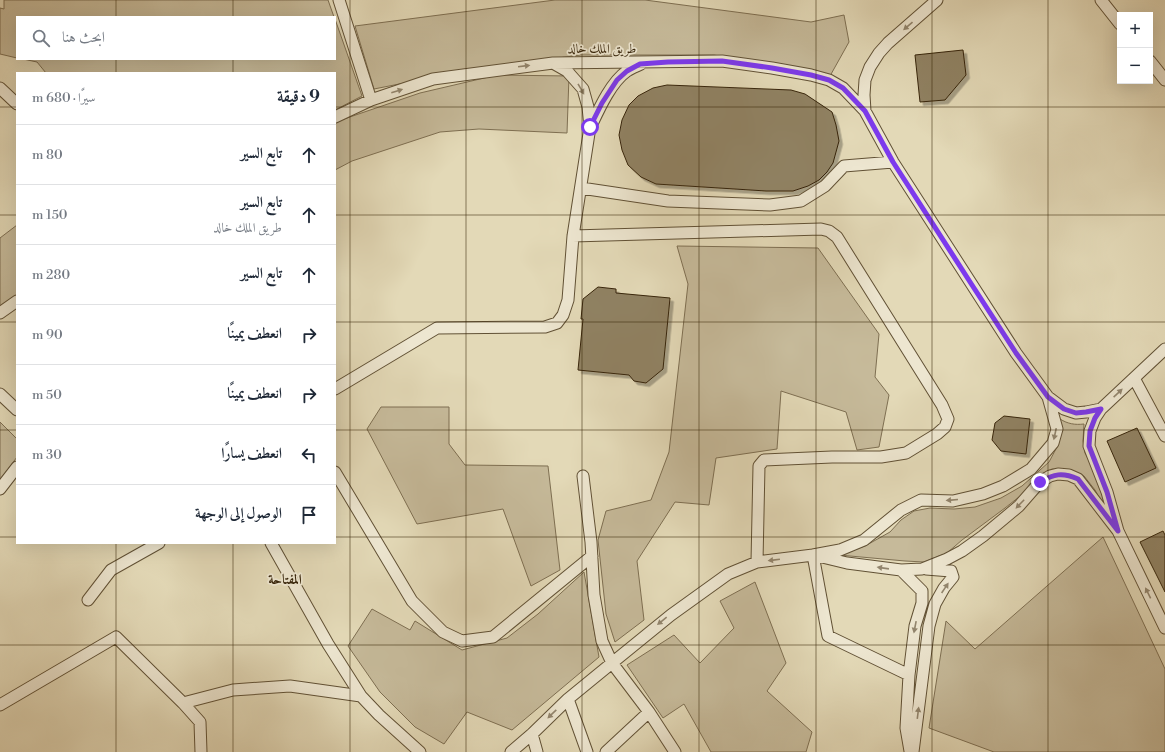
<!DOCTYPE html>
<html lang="ar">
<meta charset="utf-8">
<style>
body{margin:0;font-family:"Libre Bodoni",Amiri,serif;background:#f2f2f3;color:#1f2937;direction:rtl}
.controls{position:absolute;right:12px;top:12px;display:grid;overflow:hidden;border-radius:0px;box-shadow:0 4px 16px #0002}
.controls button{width:36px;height:36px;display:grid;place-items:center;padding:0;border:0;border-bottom:1px solid #e0e1e3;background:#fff;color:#1f2937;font:20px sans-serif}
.stop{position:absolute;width:12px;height:12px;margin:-9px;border:3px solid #7c3aed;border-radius:50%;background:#fff}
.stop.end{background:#7c3aed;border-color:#fff;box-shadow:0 1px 4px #0008}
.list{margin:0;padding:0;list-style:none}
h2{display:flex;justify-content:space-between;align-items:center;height:52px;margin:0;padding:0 16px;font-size:17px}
h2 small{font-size:13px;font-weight:400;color:#747a83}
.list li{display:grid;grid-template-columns:26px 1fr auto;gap:12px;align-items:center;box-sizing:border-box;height:60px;padding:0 16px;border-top:1px solid #e0e1e3}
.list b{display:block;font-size:15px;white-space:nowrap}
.list p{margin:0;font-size:13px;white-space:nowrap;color:#747a83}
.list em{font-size:13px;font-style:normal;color:#747a83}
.icon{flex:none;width:22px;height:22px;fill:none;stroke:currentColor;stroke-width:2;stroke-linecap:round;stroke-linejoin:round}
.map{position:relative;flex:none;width:1165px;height:752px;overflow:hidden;direction:ltr}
.search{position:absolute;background:#fff;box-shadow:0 4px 16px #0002;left:16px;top:16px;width:320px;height:44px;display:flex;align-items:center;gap:10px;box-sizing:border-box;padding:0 14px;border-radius:0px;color:#747a83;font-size:15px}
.panel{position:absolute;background:#fff;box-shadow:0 4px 16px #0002;left:16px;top:72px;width:320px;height:472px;border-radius:0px;direction:rtl}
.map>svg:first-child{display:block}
</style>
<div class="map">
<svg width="1165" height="752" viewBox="0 0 1165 752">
<defs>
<filter id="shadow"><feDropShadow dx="3.5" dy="3.5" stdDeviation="0" flood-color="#0004"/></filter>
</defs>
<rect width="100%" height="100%" fill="#e3d9b7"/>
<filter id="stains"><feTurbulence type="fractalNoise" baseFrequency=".005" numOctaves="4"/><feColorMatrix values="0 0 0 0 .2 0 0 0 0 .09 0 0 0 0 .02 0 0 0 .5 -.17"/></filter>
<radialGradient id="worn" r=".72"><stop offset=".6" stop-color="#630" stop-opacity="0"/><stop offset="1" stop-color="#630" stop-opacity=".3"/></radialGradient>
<path fill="#c6ba9a" stroke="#7e6f52" d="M 4,0 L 328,0 L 334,17 L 17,17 L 17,58 L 0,54 L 0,8 L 4,9 Z
M 555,0 L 645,0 L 811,22 L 844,15 L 849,42 L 830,76 L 714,55 L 581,55 L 480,68 L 374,89 L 355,26 Z
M 335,19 L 362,96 L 335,110 L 335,73 L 46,73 L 37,62 L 23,59 L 335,59 Z
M 497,75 L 569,76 L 567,133 L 479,129 L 440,132 L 352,161 L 335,170 L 335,123 L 341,120 L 420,93 Z
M 17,225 L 17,305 L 0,318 L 0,238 Z
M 677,246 L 818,248 L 879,334 L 875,377 L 889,395 L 879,447 L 857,450 L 846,412 L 781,391 L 777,449 L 716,458 L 709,505 L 675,502 L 637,561 L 644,620 L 615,642 L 606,614 L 598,540 L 606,511 L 651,500 L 669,452 L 688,284 Z
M 381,407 L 449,407 L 449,444 L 465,465 L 548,466 L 560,570 L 531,586 L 503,509 L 417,524 L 367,429 Z
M 1060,419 C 1068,424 1075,425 1084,424 L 1083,441 L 1085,453 L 1104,489 L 1108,514 L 1095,490 L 1084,476 L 1070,470 L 1052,469 L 1040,475 L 1024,493 L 1005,508 L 962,540 L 947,553 L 924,562 L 905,561 L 839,555 L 865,546 L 890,532 L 901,520 L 914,511 L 930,508 L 954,509 L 975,507 L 1001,498 L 1022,486 L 1049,462 L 1057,447 L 1060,427 Z
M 0,422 L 17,439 L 17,457 L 0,480 Z
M 1103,537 L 1165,669 L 1165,752 L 994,752 L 929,728 L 946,621 L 975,649 Z
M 584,572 L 599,657 L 512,730 L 467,712 L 444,744 L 415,727 L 380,692 L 348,646 L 372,609 L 410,630 L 415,621 L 462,650 L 507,638 L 538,614 Z
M 755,582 L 786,663 L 767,691 L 812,732 L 806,752 L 711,752 L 684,704 L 663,718 L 627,665 L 674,635 L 700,663 L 734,628 L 720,601 Z"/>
<path fill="#908264" stroke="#36240a" filter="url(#shadow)" d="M 963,50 L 966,75 L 945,100 L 920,102 L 915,55 Z
M 667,85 L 791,90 L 805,94 L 832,112 L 836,125 L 839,141 L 833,163 L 827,172 L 819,180 L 808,186 L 793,191 L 766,191 L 656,184 L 641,177 L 628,165 L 622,150 L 619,135 L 622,120 L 629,105 L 638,96 L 653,88 Z
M 598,287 L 616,289 L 616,293 L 670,298 L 663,369 L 646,383 L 634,381 L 629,375 L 578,370 L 583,319 L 581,319 L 583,299 Z
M 1004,416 L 1030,419 L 1026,454 L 1001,451 L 992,440 L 995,423 Z
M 1137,428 L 1156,468 L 1125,482 L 1107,441 Z
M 1163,531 L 1165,535 L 1165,592 L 1140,542 Z"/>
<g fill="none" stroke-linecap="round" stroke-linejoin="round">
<g stroke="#615135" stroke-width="13">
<path id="minor" d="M 339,0 L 371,100
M 937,0 L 888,43 L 879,53 L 870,67 L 865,80 L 864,95 L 865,111 L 893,162 L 1016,353 L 1048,397 L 1064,409 L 1076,413 L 1086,412 L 1101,409 L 1165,349
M 1101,0 L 1120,24
M 1150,61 L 1165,80
M 0,88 L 17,104
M 335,117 L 371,100 L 433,79 L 553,63 L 722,61 L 772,68 L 811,75 L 829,80 L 843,88 L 865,111
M 591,126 C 599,109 611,82 627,71 C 631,68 637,66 641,64
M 581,188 L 668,201 L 770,205 L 801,201 L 825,186 L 844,166 L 893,162
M 573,236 L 821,229 L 829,231 L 837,237 L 942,405 L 948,419 L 945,427 L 937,434 L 906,453 L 881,457 L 832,457 L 764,460 L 759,466 L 757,562
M 0,313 L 17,301
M 1134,378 L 1165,436
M 335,389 L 437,328 L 545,327 L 557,323 L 563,315 L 568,300 L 573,236 L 590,127 L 588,107 L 583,89 L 567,71 L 553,63
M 0,394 L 17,410
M 1101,409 L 1095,418 L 1090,431 L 1089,446 L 1107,492 L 1118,531 L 1165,628
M 335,472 L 412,601 L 443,632 L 462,641 L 493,637 L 592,556
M 583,476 L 591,542 L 594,595 L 602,641 L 612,663 L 649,712 L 675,752
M 0,489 L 17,467
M 271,543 L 328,644 L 361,696 L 379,715 L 420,752
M 813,555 L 828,636 L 909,675
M 818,556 L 847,563 L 901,570 L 922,569 L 947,559 L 962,551 L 983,536 L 1019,506 L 1040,482 L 1050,476 L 1058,474 L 1069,475 L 1078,479 L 1118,531
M 901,570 L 922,591 L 922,603 L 915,626 L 909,675 L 906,728 L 910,751
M 88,600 L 111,570 L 159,543
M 568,699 L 587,752
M 183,703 L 233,690 L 290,686 L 361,696
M 0,705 L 116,637 L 183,703 L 200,722 L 201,752
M 532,734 L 537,752
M 511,752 L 532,734 L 568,699 L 612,663 L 671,615 L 728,574 L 757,562 L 813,555 L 840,550 L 864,540 L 901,510 L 921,500 L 953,501 L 983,494 L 1003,486 L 1031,469 L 1053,443 L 1057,429 L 1048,397
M 606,752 L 649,712
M 913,752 L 929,626 L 935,604 L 944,588 L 953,577 L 951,571 L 926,569"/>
</g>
<use href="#minor" stroke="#ede6d0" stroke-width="11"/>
</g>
<defs><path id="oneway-solid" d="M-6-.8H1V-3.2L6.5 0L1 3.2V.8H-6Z"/></defs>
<g fill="#92856d">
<use href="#oneway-solid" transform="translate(908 26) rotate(139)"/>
<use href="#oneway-solid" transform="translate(524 66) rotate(-7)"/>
<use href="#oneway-solid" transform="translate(581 89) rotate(60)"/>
<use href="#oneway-solid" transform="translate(397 91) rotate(-18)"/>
<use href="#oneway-solid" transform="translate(1118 393) rotate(-43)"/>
<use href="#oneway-solid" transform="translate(1055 434) rotate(102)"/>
<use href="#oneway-solid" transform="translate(952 500) rotate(175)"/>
<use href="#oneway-solid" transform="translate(1020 504) rotate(134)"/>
<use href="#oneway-solid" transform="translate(774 560) rotate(173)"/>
<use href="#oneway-solid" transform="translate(883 568) rotate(-172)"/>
<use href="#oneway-solid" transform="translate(945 588) rotate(-56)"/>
<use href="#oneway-solid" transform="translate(1148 593) rotate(-116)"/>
<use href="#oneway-solid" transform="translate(662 621) rotate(141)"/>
<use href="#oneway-solid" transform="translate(915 627) rotate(101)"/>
<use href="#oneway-solid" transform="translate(918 713) rotate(-83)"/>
<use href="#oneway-solid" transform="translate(552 714) rotate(136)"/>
</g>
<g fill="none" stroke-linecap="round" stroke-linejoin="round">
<path stroke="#7c3aed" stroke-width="5" d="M 590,127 L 602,103 L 617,80 L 627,71 L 640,64 L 668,62 L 722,61 L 772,68 L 811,75 L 829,80 L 843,88 L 865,111 L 893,162 L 972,285 L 1016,353 L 1048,397 L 1064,409 L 1076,413 L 1086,412 L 1101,409 L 1095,418 L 1090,431 L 1089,446 L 1107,492 L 1118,531 L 1078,479 C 1062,472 1054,474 1040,482"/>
</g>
<path fill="none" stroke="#36240a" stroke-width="1" stroke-opacity="0.55" d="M 116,0 L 116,17M 233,0 L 233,17M 350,0 L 350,752M 466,0 L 466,752M 582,0 L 582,752M 699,0 L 699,752M 816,0 L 816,752M 932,0 L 932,752M 1048,0 L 1048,752M 116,59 L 116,73M 233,59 L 233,73M 0,107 L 17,107M 335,107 L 1165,107M 0,215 L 17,215M 335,215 L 1165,215M 0,322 L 17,322M 335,322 L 1165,322M 0,430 L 17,430M 335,430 L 1165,430M 0,537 L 17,537M 335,537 L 1165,537M 116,543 L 116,752M 233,543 L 233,752M 0,645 L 1165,645"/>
<g text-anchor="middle" stroke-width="3.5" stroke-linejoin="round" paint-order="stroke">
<g font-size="13" fill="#36240a" stroke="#ede6d0">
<text x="602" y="53">طريق الملك خالد</text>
</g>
<g font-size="14" font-weight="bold" fill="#36240a" stroke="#ede6d0">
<text x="285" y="584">المفتاحة</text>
</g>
</g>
<rect width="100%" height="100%" filter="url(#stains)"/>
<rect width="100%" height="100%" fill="url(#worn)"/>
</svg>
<div class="controls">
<button>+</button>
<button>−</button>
</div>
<div class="stop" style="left:590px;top:127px"></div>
<div class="stop end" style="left:1040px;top:482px"></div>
<div class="search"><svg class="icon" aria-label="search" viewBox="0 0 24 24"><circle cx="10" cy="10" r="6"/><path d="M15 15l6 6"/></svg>ابحث هنا</div>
<section class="panel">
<h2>9 دقيقة<small>سيرًا · 680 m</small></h2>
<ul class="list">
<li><svg class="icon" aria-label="ahead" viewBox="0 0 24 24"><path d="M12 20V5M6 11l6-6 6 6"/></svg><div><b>تابع السير</b></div><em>80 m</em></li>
<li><svg class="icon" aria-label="ahead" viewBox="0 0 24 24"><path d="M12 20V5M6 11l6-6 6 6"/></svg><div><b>تابع السير</b><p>طريق الملك خالد</p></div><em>150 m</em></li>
<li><svg class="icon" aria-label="ahead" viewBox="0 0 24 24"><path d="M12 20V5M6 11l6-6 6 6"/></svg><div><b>تابع السير</b></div><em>280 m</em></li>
<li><svg class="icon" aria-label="right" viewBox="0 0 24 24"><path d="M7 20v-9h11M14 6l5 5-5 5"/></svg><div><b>انعطف يمينًا</b></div><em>90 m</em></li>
<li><svg class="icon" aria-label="right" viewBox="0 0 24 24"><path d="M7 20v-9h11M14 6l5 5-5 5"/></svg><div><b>انعطف يمينًا</b></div><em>50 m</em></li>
<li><svg class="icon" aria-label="left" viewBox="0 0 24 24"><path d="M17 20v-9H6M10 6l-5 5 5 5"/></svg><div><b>انعطف يسارًا</b></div><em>30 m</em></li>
<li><svg class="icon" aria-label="arrive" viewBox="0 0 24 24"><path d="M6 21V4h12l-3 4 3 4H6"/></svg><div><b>الوصول إلى الوجهة</b></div></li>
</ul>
</section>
</div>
